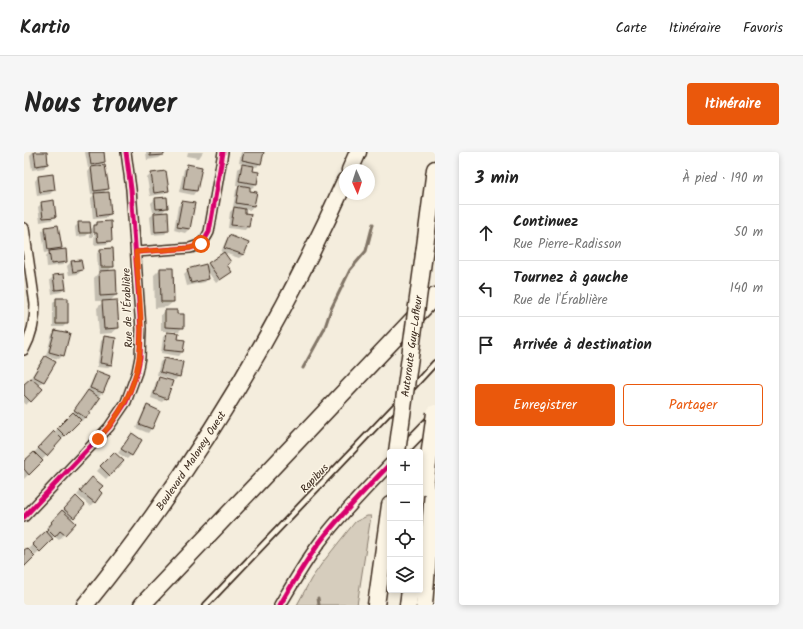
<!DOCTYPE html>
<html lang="fr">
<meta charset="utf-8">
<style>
body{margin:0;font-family:Kalam,sans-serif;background:#f6f6f6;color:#222}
.controls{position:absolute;right:12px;bottom:12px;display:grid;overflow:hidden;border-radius:4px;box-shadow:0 2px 6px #0003}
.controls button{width:36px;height:36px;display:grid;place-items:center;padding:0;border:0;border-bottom:1px solid #e0e0e0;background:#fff;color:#222;font:20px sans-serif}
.compass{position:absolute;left:315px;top:12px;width:36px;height:36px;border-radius:50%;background:#fff;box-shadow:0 2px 6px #0003;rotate:177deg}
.stop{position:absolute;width:12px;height:12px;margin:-9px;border:3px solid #ea580c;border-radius:50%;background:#fff}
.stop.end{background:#ea580c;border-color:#fff;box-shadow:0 1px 4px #0008}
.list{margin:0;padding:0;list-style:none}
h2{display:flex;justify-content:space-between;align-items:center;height:52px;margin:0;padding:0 16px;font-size:17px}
h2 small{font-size:13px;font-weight:400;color:#767676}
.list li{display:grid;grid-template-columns:26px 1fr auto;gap:12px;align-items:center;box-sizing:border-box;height:56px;padding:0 16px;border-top:1px solid #e0e0e0}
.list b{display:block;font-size:15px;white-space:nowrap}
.list p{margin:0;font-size:13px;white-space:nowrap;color:#767676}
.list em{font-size:13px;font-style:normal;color:#767676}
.actions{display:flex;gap:8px;padding:12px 16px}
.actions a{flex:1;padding:9px 0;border:1px solid #ea580c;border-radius:4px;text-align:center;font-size:14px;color:#ea580c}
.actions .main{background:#ea580c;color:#fff}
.icon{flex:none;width:22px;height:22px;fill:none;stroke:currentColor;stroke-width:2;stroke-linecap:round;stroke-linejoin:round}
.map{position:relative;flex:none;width:411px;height:453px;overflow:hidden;border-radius:4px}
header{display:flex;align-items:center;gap:24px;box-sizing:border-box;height:56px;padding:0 20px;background:#fff;border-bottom:1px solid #e0e0e0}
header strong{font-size:19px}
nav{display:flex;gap:22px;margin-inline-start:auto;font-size:14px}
.intro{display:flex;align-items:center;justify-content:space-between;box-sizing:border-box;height:96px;padding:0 24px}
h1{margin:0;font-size:28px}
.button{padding:10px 18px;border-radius:4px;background:#ea580c;color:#fff;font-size:14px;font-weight:700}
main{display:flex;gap:24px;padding:0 24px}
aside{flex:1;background:#fff;border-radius:4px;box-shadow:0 2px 6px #0003}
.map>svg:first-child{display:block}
</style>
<header>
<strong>Kartio</strong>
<nav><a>Carte</a><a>Itinéraire</a><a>Favoris</a></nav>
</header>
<div class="intro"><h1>Nous trouver</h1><a class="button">Itinéraire</a></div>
<main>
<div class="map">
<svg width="411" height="453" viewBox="0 0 411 453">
<rect width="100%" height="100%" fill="#f4eddd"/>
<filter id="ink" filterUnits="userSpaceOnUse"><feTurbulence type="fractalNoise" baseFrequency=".025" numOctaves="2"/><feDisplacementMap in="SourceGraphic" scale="8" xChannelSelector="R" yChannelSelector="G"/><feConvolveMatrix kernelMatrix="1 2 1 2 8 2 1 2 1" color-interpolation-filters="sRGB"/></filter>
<g filter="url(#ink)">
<path fill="#d6cdbd" stroke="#887c6e" d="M 343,364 L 347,364 L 333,453 L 273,453 L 287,427 L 299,410 L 331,370 Z"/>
<path fill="#0003" d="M 9,0 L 22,0 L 23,12 L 20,16 L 8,18 L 6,3 Z
M 61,0 L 79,0 L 80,10 L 76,15 L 84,36 L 78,42 L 86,62 L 82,66 L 69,67 L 67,46 L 72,41 L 67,42 L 64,20 L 68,15 L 64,16 Z
M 122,0 L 139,0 L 139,3 L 135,6 L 123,8 Z
M 164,0 L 179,0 L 175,6 L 163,4 Z
M 217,0 L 239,0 L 236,11 L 233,15 L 229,14 L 228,20 L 232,32 L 228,36 L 225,35 L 225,40 L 229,54 L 226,58 L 220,57 L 220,62 L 224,74 L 221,78 L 204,76 L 206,60 L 211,55 L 209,55 L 212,38 L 216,34 L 212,33 L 214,17 L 219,12 L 215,11 Z
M 163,13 L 172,39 L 169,43 L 155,40 L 160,17 Z
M 141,20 L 144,38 L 140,42 L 126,44 L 123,26 L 127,22 Z
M 14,25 L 30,38 L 26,42 L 13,44 L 11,29 Z
M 131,47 L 143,55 L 138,61 L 144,78 L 141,82 L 128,83 L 126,65 L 132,60 L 129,60 L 127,51 Z
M 158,50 L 165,77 L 161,81 L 150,78 L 154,54 Z
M 18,51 L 31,65 L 27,68 L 16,70 L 14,55 Z
M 55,71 L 66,78 L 73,71 L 87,89 L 83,92 L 70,93 L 71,74 L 69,76 L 69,85 L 66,85 L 66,80 L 62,84 L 52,85 L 51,75 Z
M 22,76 L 36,95 L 33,99 L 42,109 L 39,113 L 23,115 L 22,104 L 25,100 L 21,101 L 18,79 Z
M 205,85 L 219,103 L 215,106 L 197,100 L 202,88 Z
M 77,98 L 89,114 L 83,120 L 92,143 L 85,150 L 94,176 L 88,181 L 75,182 L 73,156 L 80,149 L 71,149 L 70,126 L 77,118 L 74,119 L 73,101 Z
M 57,109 L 58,118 L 54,122 L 45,123 L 43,114 L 47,110 Z
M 185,112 L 202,113 L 203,123 L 192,131 L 182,117 L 184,126 L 181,130 L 163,134 L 160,122 L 164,118 L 182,115 Z
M 136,117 L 148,117 L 149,150 L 143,155 L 131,156 L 130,123 Z
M 30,124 L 41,137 L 37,140 L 28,142 L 26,128 Z
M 33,147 L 43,171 L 39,175 L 29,175 L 29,151 Z
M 141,159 L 152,163 L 159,175 L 155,179 L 137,179 L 137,163 Z
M 32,179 L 39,203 L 35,207 L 22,204 L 28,182 Z
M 143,181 L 153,188 L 158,200 L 155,204 L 137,201 L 139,185 Z
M 81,185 L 87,213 L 83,216 L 73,215 L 77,189 Z
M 21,205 L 19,229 L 15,233 L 12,231 L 17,237 L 2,253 L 0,250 L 0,234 L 6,227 L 17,209 Z
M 140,207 L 155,224 L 151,228 L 133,223 L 136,210 Z
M 74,220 L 78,241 L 74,245 L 61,265 L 58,269 L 56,268 L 0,327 L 0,311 L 48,262 L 63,240 L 70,224 Z
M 135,226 L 142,246 L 138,250 L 127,246 L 132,230 Z
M 124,254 L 127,277 L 124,281 L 112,276 L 120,258 Z
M 108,283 L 107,303 L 103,307 L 94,301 Z
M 90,301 L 98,309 L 82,327 L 73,319 Z
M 64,330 L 74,339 L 70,350 L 66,354 L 53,343 Z
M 52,345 L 60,353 L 47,367 L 51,371 L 35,388 L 30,384 L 11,403 L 5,396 L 18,384 L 23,378 L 22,376 Z"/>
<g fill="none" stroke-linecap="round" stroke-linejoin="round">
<path stroke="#817466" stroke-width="3" d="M 279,216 L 300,178 L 307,157 L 326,118 L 342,99 L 349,72
M 294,446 L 295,453"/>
</g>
<path fill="#c3b9aa" stroke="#3b2a1e" d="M 10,0 L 23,0 L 24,12 L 12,14 Z
M 65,0 L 80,0 L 81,10 L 67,13 Z
M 126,0 L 140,0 L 140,3 L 126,4 Z
M 220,0 L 240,0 L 237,12 L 218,8 Z
M 163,12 L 178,15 L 173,39 L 159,37 Z
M 218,12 L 230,14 L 229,19 L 235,20 L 233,32 L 215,29 Z
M 81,13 L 85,37 L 70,39 L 67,15 Z
M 142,19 L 145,39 L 130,41 L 127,21 Z
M 29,22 L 31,38 L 16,40 L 14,24 Z
M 215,33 L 226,35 L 226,39 L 233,40 L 230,54 L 212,51 Z
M 85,40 L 87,62 L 73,64 L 70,41 Z
M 143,45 L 144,56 L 132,57 L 131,46 Z
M 30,48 L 32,65 L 19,66 L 17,50 Z
M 158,49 L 171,51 L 166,77 L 153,75 Z
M 210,55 L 221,57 L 221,61 L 227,62 L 225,75 L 207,73 Z
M 144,60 L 145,79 L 131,80 L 130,61 Z
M 87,69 L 88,89 L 74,90 L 73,81 L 70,81 L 70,73 L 73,73 L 73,70 Z
M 54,70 L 66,70 L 67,81 L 55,81 Z
M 34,73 L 38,96 L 24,98 L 21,75 Z
M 205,83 L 225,91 L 220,103 L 200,96 Z
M 89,96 L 90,115 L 77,115 L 76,97 Z
M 42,97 L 43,110 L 27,112 L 25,99 Z
M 200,100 L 207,110 L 203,113 L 208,120 L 196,128 L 184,111 Z
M 57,108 L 59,118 L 49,120 L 47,109 Z
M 182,112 L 185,127 L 167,131 L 163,117 Z
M 136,116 L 149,116 L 150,150 L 137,150 Z
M 92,118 L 93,143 L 76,144 L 75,119 Z
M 40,122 L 42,137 L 31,138 L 29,123 Z
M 32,146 L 44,146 L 44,172 L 32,172 Z
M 93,148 L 95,176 L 80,177 L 78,149 Z
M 141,158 L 153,158 L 153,162 L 160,162 L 160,176 L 141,175 Z
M 31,178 L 46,181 L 40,204 L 25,200 Z
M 143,180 L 155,181 L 154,187 L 161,188 L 159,200 L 140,198 Z
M 80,184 L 92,186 L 88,213 L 76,211 Z
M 21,204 L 32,210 L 20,230 L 9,224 Z
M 140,206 L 159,210 L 156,225 L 136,220 Z
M 73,219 L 86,224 L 79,241 L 66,236 Z
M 135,225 L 149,229 L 143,247 L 130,242 Z
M 7,226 L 19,237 L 7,250 L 0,243 L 0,232 Z
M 64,238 L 76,246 L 62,266 L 50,258 Z
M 123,253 L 136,259 L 128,277 L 115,272 Z
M 49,260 L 57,268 L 41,284 L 33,276 Z
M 30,279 L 38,287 L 23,304 L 14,296 Z
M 108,281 L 118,288 L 108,304 L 97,297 Z
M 10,300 L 19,309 L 5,323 L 0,317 L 0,309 Z
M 90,300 L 100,309 L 86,324 L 76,314 Z
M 68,325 L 79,334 L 75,338 L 78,341 L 71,351 L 56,339 Z
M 52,344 L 61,353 L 50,366 L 40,357 Z
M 38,358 L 52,371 L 41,383 L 36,379 L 31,385 L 23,377 L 28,371 L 27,370 Z
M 22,379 L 29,387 L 16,400 L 8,392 Z
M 3,396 L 11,404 L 0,415 L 0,398 Z"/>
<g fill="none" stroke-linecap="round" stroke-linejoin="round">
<g stroke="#3b2a1e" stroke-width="8">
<path id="service" d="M 387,237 L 411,211
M 182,453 L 375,250"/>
</g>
<g stroke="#3b2a1e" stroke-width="12">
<path id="minor" d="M 0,76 L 11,152 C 11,169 8,183 0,198
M 112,100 L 166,96 C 176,94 181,89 185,80 L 199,0
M 0,365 L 85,275 L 102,250 L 113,220 L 116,205 L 117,177 L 107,37 L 102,0"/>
</g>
<g stroke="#3b2a1e" stroke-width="14">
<path id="tertiary" d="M 377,300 L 411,265
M 256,453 C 269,431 281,410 296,390 C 317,362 342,337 366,312"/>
</g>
<g stroke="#3b2a1e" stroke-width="19">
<g id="motorway">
<path d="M 326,18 L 334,0"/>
<path d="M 400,102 L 411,17"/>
<path id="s1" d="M 61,453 C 166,324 253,181 321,29"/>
<path d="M 118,453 L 411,144"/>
<path d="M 352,453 L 366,353"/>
<path d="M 384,453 L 386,438"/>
<path d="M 400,453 L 411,313"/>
</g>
</g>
<use href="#service" stroke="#fcf5e5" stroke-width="4.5"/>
<use href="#minor" stroke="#fcf5e5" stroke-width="9"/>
<use href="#tertiary" stroke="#fcf5e5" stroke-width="11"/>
<use href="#motorway" stroke="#fcf5e5" stroke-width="16"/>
<g stroke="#3b2a1e" stroke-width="19" stroke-linecap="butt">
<g id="motorway-bridge">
<path id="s2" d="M 373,300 L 400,102"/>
<path d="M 401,334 L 411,261"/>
</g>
</g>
<use href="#motorway-bridge" stroke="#fcf5e5" stroke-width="16"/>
<g stroke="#fcf5e5" stroke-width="8">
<path id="cycleway" d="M 112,100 L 166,96 C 176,94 181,89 185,80 L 199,0
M 0,365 L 85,275 L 102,250 L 113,220 L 116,205 L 117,177 L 107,37 L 102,0
M 256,453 C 269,431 281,410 296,390 C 317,362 342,337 366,312"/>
</g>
<use href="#cycleway" stroke="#d6006c" stroke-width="5"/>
</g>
</g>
<g fill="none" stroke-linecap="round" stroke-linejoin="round" filter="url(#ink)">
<path stroke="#ea580c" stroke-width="5" d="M 74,287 C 130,228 117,174 112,100 L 166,96 L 177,92"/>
</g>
<g text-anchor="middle" stroke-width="3" stroke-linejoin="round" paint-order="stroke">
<g font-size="11" fill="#3b2a1e" stroke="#fcf5e5">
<text transform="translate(103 156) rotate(-92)" y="4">Rue de l'Érablière</text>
<text dy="4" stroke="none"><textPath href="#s2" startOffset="107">Autoroute Guy-Lafleur</textPath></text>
<text dy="4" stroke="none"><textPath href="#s1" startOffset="179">Boulevard Maloney Ouest</textPath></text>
<text transform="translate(290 326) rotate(-47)" y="4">Rapibus</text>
</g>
</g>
</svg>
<div class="controls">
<button>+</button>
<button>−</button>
<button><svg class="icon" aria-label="locate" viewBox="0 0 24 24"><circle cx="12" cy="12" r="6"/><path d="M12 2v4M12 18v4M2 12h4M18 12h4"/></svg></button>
<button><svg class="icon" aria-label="layers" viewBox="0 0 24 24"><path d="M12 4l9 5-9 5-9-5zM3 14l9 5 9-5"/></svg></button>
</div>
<svg class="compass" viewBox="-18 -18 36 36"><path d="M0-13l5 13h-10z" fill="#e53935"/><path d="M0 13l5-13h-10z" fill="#767676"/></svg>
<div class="stop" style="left:177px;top:92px"></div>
<div class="stop end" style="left:74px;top:287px"></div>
</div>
<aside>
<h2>3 min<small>À pied · 190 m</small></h2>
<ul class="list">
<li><svg class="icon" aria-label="ahead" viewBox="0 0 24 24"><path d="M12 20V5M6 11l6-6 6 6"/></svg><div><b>Continuez</b><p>Rue Pierre-Radisson</p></div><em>50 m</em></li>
<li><svg class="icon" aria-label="left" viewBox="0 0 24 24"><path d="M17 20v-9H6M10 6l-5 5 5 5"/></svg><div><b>Tournez à gauche</b><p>Rue de l'Érablière</p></div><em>140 m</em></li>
<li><svg class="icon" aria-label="arrive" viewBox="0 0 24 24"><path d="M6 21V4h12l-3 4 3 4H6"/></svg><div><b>Arrivée à destination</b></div></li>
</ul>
<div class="actions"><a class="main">Enregistrer</a><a>Partager</a></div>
</aside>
</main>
